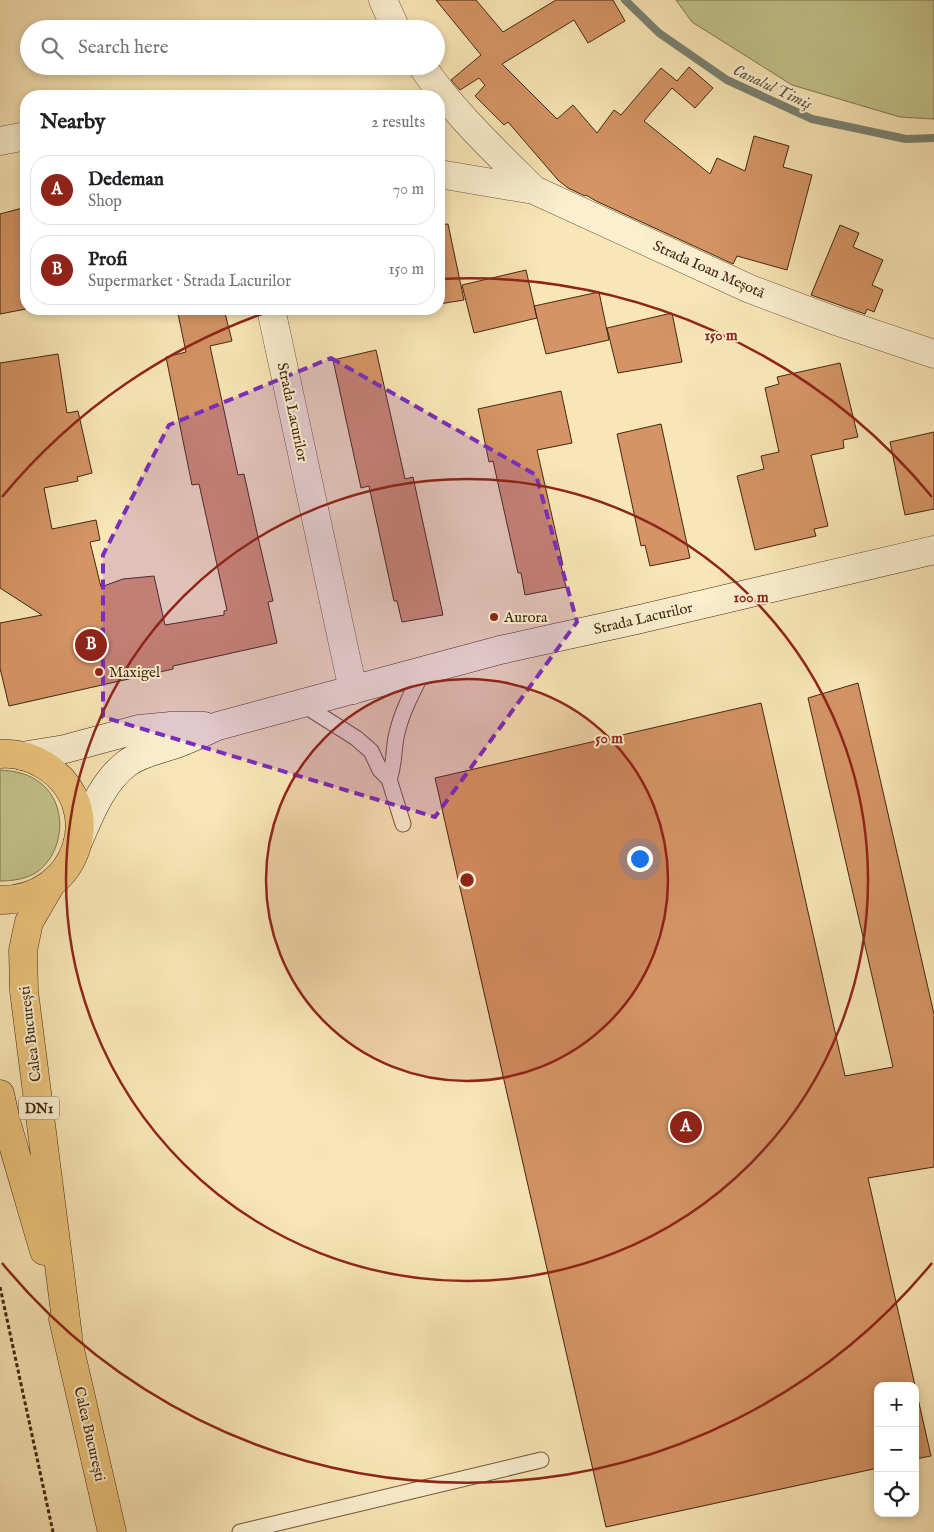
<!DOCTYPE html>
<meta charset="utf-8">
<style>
body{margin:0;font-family:"IM FELL English",serif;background:#f6f6f6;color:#202124}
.controls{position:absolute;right:15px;bottom:15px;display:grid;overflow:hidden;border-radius:10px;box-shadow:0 2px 8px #0003}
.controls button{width:45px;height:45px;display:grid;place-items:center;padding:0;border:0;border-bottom:1px solid #e0e0e0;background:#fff;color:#202124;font:25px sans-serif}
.you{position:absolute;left:639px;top:858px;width:18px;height:18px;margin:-12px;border:4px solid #fff;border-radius:50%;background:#1a73e8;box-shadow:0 0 0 8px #1a73e833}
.badge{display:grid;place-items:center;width:32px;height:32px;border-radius:50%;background:#8f2418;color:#fff;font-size:16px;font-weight:700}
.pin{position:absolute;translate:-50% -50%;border:2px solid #fff;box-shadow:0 1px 5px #0006}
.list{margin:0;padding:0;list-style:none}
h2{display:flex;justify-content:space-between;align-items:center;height:65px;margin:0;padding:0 20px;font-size:21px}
h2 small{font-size:16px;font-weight:400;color:#757577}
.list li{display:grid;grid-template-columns:32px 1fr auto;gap:15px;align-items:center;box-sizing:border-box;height:70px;margin:0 10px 10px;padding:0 10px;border:1px solid #e0e0e0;border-radius:20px}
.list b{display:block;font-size:19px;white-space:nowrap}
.list p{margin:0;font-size:16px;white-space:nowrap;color:#757577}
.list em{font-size:16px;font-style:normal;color:#757577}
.icon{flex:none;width:28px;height:28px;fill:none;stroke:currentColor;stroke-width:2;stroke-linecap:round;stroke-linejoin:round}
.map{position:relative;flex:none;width:934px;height:1532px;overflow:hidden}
.search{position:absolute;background:#fff;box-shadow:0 2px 8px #0003;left:20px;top:20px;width:425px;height:55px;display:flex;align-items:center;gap:12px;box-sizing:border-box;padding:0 18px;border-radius:28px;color:#757577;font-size:19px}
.panel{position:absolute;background:#fff;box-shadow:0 2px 8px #0003;left:20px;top:90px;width:425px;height:225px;border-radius:20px}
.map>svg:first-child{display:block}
</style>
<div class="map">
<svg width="934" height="1532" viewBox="0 0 934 1532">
<rect width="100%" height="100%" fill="#f9e6b6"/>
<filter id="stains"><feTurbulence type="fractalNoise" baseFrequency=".004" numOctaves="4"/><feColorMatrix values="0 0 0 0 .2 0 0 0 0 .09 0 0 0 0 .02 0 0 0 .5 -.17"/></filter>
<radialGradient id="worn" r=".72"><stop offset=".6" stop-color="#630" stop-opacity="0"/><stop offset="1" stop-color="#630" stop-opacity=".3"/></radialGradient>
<path fill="#c3c38b" stroke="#82754e" d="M 676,0 L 934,0 L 934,119 L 900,117 L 792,85 L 692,22 Z
M 0,770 C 12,771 22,772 33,778 C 69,797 67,850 37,872 C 26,879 13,881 0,881 Z"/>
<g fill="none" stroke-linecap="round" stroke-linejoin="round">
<path stroke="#7a8273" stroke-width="8" d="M 625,0 L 659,33 L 727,80 L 812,119 L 906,139 L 934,138"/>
</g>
<path fill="#d49465" stroke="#422711" d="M 436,0 L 476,0 L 503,32 L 556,0 L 613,0 L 625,21 L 588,43 L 574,20 L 502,64 L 557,119 L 573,105 L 597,133 L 614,110 L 621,115 L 661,68 L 677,81 L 689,67 L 713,88 L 695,108 L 672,88 L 644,121 L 710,174 L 717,158 L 745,171 L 754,136 L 789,146 L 783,167 L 812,175 L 787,270 L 737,256 L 733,264 L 596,201 L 586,195 L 585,196 L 568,188 L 558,180 L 508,122 L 504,125 L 475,96 L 485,85 L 479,78 L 460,90 L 451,80 L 481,55 Z
M 26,207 L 26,309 L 0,314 L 0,214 Z
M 448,224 L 464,300 L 439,304 L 439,225 Z
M 840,225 L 859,233 L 853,247 L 883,260 L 872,285 L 883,290 L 874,312 L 867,309 L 865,314 L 811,295 Z
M 526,270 L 537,318 L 474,333 L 462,285 Z
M 599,292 L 609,340 L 546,354 L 534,306 Z
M 177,309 L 224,309 L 232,341 L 210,346 L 238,475 L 244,474 L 258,537 L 273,601 L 268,602 L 277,643 L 173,666 L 173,669 L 9,706 L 0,668 L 0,623 L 42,615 L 0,588 L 0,363 L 58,354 L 67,413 L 78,411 L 92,473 L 77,477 L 78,481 L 44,488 L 52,529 L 96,520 L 100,540 L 90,542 L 101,587 L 123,579 L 154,576 L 165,625 L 224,615 L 224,611 L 227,610 L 199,484 L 192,485 L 166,357 L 186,352 Z
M 672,313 L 682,362 L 618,373 L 607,328 Z
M 376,350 L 405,479 L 413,477 L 443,615 L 402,622 L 397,601 L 394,601 L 369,486 L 361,488 L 333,360 Z
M 840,363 L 858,437 L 843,440 L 844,448 L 811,455 L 828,526 L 814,529 L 816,536 L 755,550 L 737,476 L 764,469 L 761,456 L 779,452 L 765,388 L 779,384 L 777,377 Z
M 561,391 L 572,443 L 537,450 L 563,565 L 561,565 L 566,587 L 525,595 L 521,573 L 518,573 L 493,461 L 489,462 L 478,409 Z
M 661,424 L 690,558 L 650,566 L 645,545 L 641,546 L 617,434 Z
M 934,432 L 934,509 L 905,515 L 890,442 Z
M 858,683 L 934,1014 L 934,1167 L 868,1178 L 931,1456 L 915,1459 L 915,1386 L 878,1386 L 878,1468 L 606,1527 L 435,778 L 761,703 L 845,1076 L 893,1067 L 808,698 Z"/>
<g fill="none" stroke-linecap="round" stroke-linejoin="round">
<g stroke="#70573a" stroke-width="17">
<path id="lane" d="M 302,704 L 356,738 L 371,751 L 380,770 L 389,779 L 403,824
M 389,779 C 395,764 393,748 397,733 C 402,711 413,691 423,671
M 240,1532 L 541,1460"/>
</g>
<g stroke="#70573a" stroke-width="29">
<path id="street" d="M 383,0 L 396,29
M 422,66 C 453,112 495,151 534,190
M 0,141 L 26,136
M 439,174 L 534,190 L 750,289 L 833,320 L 934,354
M 271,309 L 353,690"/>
</g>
<g stroke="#422711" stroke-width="29">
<path id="secondary" d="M 22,756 L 65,749 L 139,729 L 171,726 L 204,726
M 78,842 C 90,815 101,784 126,764 C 140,753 159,750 176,744 C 190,739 204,732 218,726 L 500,650 L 636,620 L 934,550"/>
</g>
<g stroke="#422711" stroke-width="29">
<path id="primary" d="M 0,754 C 15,753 31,757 44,765 C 110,806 78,901 0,900
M 50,886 L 29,922 L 23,950 L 24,991 L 68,1336
M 0,1094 L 6,1121 L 44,1251
M 63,1319 L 112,1532"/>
</g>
<path stroke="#422711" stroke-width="3" stroke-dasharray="4 2.5" stroke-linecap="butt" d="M 0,1287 L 53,1532"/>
<use href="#lane" stroke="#fbefd0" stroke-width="15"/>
<use href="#street" stroke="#fbefd0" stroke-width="28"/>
<use href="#secondary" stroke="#fbefd0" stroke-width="28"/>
<use href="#primary" stroke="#ecc37b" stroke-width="28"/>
</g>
<path fill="#7b2cbf" fill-opacity="0.2" stroke="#7b2cbf" stroke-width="4" stroke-dasharray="10 6" stroke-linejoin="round" d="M 331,358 L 536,475 L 577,622 L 435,817 L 103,717 L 103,555 L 169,425 Z"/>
<circle cx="467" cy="880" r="201" fill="#8f2418" fill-opacity=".12"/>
<g fill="none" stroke="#8f2418" stroke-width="2.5">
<circle cx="467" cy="880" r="201"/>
<circle cx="467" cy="880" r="401"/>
<path d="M932 1263A602 602 0 0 1 2 1263M2 497A602 602 0 0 1 276 309M441 279A602 602 0 0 1 932 497"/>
</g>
<g fill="#8f2418" stroke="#fbefd0" stroke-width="2">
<circle cx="494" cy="617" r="5"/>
<circle cx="99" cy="672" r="5"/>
</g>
<g text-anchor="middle" stroke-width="4" stroke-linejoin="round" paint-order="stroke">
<rect fill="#fbefd0" stroke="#7a634a" stroke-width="1" x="19" y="1096.5" width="40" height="23" rx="4"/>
<g font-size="14" font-weight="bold" fill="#422711">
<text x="39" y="1113">DN1</text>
</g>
<g font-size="15" fill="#422711" stroke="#fbefd0">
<text transform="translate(709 269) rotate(24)" y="5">Strada Ioan Meșotă</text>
<text transform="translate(293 412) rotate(78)" y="5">Strada Lacurilor</text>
<text transform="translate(643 618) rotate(-13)" y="5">Strada Lacurilor</text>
<text transform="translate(30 1034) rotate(-97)" y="5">Calea București</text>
<text transform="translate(90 1434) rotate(77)" y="5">Calea București</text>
</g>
<g font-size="15" fill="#422711" stroke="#fbefd0" text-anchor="start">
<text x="504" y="622">Aurora</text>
<text x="109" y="677">Maxigel</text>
</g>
<g font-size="16" font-style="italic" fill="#5e5442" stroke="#fbefd0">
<text transform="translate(773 86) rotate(25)" y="6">Canalul Timiș</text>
</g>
</g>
<circle cx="467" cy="880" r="8" fill="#8f2418" stroke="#fbefd0" stroke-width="2.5"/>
<g font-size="15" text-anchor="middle" font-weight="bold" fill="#8f2418" stroke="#fbefd0" stroke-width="4" stroke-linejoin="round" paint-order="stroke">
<text x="721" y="340">150 m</text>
<text x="751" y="602">100 m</text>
<text x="609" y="743">50 m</text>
</g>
<rect width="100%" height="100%" filter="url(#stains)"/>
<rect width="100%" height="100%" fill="url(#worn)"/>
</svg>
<div class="controls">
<button>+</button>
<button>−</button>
<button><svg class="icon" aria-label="locate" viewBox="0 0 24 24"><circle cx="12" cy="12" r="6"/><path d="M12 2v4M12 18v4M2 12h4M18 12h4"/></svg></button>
</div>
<div class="you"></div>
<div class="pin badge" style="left:686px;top:1127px">A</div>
<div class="pin badge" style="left:91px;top:645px">B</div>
<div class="search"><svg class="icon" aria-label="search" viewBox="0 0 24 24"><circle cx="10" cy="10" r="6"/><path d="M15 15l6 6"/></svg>Search here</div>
<section class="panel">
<h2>Nearby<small>2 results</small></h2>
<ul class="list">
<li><span class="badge">A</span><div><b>Dedeman</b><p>Shop</p></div><em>70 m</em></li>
<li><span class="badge">B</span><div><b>Profi</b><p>Supermarket · Strada Lacurilor</p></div><em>150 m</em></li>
</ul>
</section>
</div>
